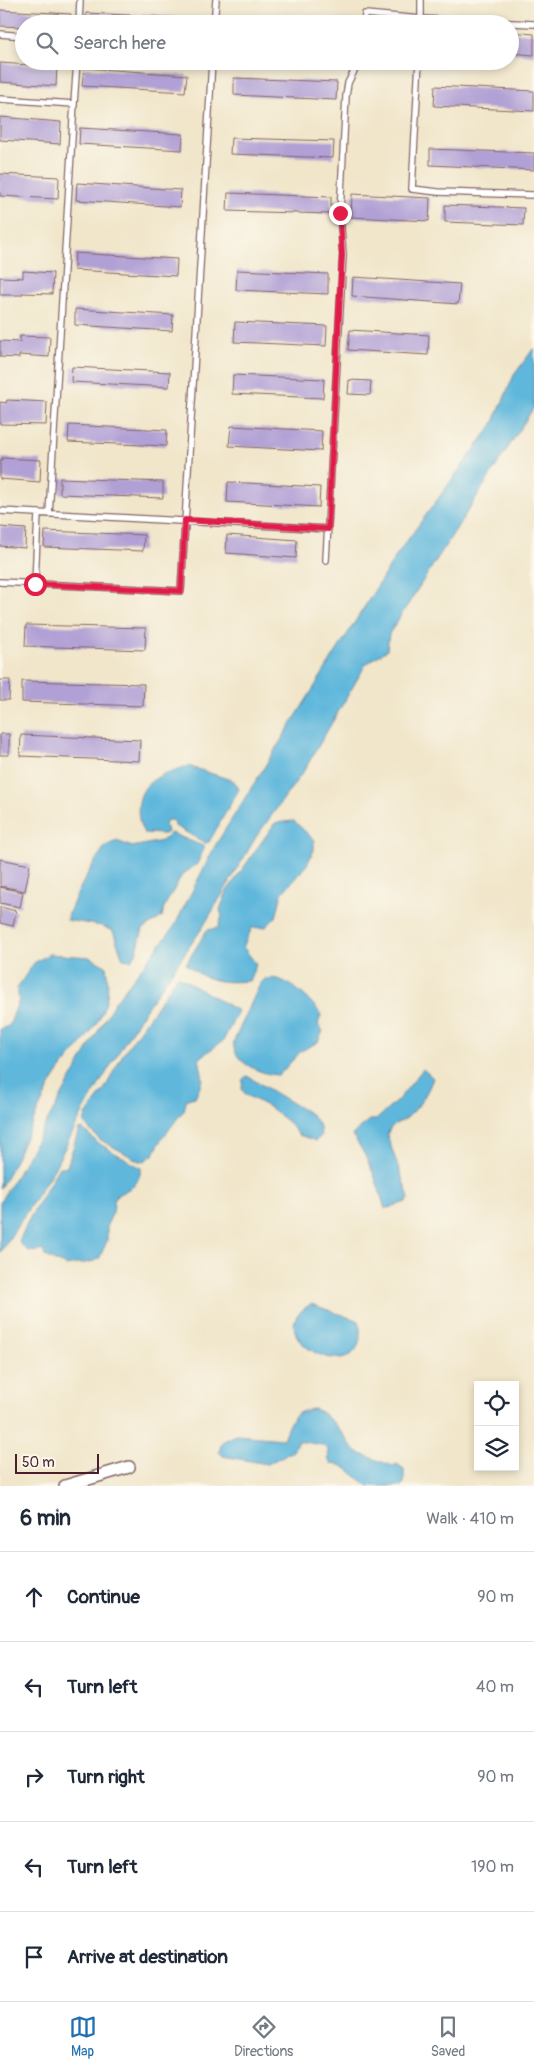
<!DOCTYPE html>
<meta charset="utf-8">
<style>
body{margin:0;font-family:Pangolin,sans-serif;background:#f6f6f7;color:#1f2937}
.controls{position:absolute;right:15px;bottom:15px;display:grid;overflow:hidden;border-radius:0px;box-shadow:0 2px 8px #0003}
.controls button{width:45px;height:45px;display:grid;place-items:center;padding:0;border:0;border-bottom:1px solid #e0e1e3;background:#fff;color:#1f2937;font:25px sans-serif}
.scale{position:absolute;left:15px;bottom:12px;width:84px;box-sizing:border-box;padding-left:5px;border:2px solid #4a1f2b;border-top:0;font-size:14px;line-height:18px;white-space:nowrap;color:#4a1f2b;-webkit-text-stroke:4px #fbf7ec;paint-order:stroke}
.stop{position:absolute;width:15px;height:15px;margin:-11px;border:4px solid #e11d48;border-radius:50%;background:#fff}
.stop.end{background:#e11d48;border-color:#fff;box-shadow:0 1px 5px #0008}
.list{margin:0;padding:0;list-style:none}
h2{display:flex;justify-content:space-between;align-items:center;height:65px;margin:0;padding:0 20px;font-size:21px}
h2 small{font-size:16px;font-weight:400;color:#747a83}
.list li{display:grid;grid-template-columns:32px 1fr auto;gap:15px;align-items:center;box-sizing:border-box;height:90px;padding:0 20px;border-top:1px solid #e0e1e3}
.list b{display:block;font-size:19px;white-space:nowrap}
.list em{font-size:16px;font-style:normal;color:#747a83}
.icon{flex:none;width:28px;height:28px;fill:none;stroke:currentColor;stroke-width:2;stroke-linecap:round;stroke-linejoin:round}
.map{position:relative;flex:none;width:534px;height:1486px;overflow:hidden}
.search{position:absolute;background:#fff;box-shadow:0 2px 8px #0003;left:15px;right:15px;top:15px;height:55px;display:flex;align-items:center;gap:12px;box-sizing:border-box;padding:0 18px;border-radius:28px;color:#747a83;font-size:19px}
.sheet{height:515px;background:#fff}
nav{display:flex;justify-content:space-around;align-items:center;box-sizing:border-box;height:70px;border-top:1px solid #e0e1e3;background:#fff;font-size:14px;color:#747a83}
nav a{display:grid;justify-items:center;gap:2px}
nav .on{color:#1f6fb2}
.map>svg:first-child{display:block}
</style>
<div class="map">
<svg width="534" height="1486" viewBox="0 0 534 1486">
<rect width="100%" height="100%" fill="#fbf7ec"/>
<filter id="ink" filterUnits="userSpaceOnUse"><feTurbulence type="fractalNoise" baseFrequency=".02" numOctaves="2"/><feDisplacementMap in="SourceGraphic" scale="10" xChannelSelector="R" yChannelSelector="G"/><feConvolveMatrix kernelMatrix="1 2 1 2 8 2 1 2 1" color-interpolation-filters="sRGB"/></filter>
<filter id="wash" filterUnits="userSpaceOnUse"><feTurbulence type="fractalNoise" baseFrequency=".0096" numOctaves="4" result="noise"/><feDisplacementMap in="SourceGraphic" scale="20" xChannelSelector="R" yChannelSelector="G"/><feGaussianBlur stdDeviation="1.12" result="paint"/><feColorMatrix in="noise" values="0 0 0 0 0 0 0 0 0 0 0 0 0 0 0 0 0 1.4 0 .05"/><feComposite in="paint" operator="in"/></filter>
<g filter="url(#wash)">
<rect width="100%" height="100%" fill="#f1e6ca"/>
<path fill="#5fb7dc" stroke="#546b84" d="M 534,348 L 534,407 L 389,634 L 387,650 L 366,664 L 305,769 L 256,837 L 203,927 L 138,1020 L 85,1108 L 54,1169 L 0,1253 L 0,1202 L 25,1161 L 114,1003 L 174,927 L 215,846 L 398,553 L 493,424 L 514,375 Z
M 188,766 L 234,781 L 239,789 L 209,842 L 205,843 L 175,826 L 173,820 L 167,820 L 165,824 L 167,832 L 164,834 L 144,833 C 135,817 136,792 152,781 C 162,773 176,770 188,766 Z
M 294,821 L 314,840 L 314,850 L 306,866 L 282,893 L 276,917 L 266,927 L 252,928 L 243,947 L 256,964 L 249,981 C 222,983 207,982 186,964 L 207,930 L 218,928 L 222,916 L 220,910 L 227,891 L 275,823 Z
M 171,833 L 205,847 L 197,864 L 182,875 L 164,907 L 162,917 L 143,929 L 136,954 L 131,960 L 123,959 L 113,931 L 102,926 L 67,920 C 72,901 93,861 106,846 C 109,844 113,843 117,841 L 132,847 L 162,841 Z
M 49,954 L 89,957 L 106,966 C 108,978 109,993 105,1005 C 95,1035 66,1057 51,1084 C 33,1118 20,1155 0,1188 L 0,1029 L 9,1026 L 19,1000 L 17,988 L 34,963 Z
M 178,976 L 238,1011 L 223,1041 L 199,1058 L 203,1079 L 195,1097 L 187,1099 L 184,1110 L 161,1140 L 154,1154 L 144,1161 L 139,1161 L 99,1139 L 84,1124 L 86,1115 L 104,1090 L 123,1054 Z
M 265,979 C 269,979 274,978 277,979 C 292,982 314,1003 321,1015 L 318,1025 L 323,1031 L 318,1042 L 301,1051 L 279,1075 C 261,1075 230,1061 234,1041 L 260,984 Z
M 423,1069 L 433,1078 C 428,1092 420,1105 410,1115 C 400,1125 393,1120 387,1135 L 409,1198 L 406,1202 L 385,1209 C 378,1184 368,1155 352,1135 L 369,1120 L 376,1120 L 398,1100 Z
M 247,1076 L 312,1115 L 320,1127 L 321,1136 L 316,1141 L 299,1135 L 288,1122 L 269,1107 L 246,1095 L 242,1089 L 243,1079 Z
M 79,1129 L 84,1130 L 98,1143 L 141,1168 C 139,1186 129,1189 115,1196 L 113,1212 L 107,1225 L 107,1241 L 99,1259 C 87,1264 78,1263 66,1266 L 45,1256 L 43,1250 C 32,1253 26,1252 19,1242 L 27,1223 L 59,1167 L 67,1167 Z
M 311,1304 L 359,1321 C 372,1385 285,1354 295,1320 C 297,1313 305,1308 311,1304 Z
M 314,1409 L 321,1412 L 336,1425 L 356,1452 L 393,1466 L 397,1464 L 404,1469 L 404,1484 L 402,1486 C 395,1486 374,1486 369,1486 C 357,1479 346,1463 331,1463 L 329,1461 L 328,1450 L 323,1445 L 298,1441 L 293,1451 L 267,1464 L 223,1456 L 219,1452 L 222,1442 L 236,1435 L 283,1439 C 290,1421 292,1411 314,1409 Z"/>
<g id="blocks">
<path fill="#b1a0d5" d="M 0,10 L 71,14 L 71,24 L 24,24 L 24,27 L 0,26 Z
M 86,13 L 189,18 L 189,24 L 86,24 Z
M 238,15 L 357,21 L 356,24 L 238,24 Z
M 510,32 L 534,34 L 534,55 L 510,53 Z
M 0,63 L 57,67 L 56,86 L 0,82 Z
M 84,68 L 187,75 L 185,92 L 82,86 Z
M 234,78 L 337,82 L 336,100 L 234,95 Z
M 435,86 L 534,91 L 534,111 L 434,106 Z
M 0,117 L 61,122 L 60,144 L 0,140 Z
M 80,128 L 183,134 L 182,150 L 79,144 Z
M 231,138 L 334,141 L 333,158 L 230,154 Z
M 430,149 L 534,153 L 534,170 L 430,165 Z
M 0,174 L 59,177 L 58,199 L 0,196 Z
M 77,183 L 181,190 L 180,207 L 76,200 Z
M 228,193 L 331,197 L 331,214 L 227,211 Z
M 352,194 L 430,198 L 429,221 L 351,217 Z
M 445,205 L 524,208 L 523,225 L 445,222 Z
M 75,253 L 177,259 L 176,276 L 74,270 Z
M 237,270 L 328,274 L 328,294 L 236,290 Z
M 23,271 L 53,273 L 52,294 L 22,293 L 22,295 L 0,295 L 0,277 L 23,278 Z
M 353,277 L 460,284 L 458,304 L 352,296 Z
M 75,309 L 173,315 L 172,331 L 75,325 Z
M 235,322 L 327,326 L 326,346 L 234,342 Z
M 350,330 L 429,335 L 428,355 L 348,350 Z
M 20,336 L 50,337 L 49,357 L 19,355 L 19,358 L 0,357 L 0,341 L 20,342 Z
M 72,367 L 170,372 L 169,387 L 71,382 Z
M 233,375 L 324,379 L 323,398 L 232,394 Z
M 349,380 L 371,381 L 370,395 L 348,394 Z
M 7,400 L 47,402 L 46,425 L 0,424 L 0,402 L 6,403 Z
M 69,425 L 167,430 L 166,446 L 68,442 Z
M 231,426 L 322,431 L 321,451 L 229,446 Z
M 2,458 L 41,460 L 40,482 L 0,479 L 0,461 L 2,461 Z
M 60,478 L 163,482 L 163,498 L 60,494 Z
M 228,482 L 320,487 L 319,507 L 227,502 Z
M 0,527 L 26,529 L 25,548 L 0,546 Z
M 45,531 L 144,535 L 143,551 L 44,547 Z
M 227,535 L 297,540 L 296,558 L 226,553 Z
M 26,625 L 146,628 L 145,650 L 25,646 Z
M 0,680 L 10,680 L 9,700 L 0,700 Z
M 22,681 L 144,684 L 143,706 L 22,702 Z
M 0,734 L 9,734 L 9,755 L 0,755 Z
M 21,735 L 140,740 L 139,761 L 20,756 Z
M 0,859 L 30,865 L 25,891 L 0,886 Z
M 0,887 L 23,892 L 20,907 L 0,903 Z
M 0,907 L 16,911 L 13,926 L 0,923 Z"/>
</g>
</g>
<g filter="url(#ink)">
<use href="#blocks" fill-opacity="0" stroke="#846563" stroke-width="1"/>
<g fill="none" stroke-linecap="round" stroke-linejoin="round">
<g stroke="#846563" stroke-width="8">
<path id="service" d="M 79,24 L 80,0
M 214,24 L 216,0
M 364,24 L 365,14 L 421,19 L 421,0
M 421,24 L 421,19 L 534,24
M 0,34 L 24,36
M 419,61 L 412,189 L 438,192 L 534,195
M 0,99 L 74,104 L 77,61
M 0,511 L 328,529
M 49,514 L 74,104
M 326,560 L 343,255 L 340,213 L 346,96 L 348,83 L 359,61
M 0,582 L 181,591 L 212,61
M 35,584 L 38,513"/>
</g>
<g stroke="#846563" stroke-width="14">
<path id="minor" d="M 65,1486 L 129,1467"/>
</g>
<use href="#service" stroke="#fff" stroke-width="5.5"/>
<use href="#minor" stroke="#fff" stroke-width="11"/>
</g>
</g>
<g fill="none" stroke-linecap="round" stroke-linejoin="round" filter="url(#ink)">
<path stroke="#e11d48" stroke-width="6" d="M 35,584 L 181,591 L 185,520 L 328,529 L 342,255 L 340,213"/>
</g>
</svg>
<div class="controls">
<button><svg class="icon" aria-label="locate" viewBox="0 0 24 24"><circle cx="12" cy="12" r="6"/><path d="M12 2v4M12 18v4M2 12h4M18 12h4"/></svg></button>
<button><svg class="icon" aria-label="layers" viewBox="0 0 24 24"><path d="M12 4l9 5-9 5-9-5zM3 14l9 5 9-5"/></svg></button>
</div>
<div class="scale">50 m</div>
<div class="stop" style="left:35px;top:584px"></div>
<div class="stop end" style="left:340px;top:213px"></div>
<div class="search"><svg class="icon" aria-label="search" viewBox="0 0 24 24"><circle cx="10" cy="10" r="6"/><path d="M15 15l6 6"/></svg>Search here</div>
</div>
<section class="sheet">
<h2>6 min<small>Walk · 410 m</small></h2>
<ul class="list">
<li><svg class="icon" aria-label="ahead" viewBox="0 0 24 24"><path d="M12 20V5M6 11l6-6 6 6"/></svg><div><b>Continue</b></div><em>90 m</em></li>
<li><svg class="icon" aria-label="left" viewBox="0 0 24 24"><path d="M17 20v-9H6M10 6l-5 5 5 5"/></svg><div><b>Turn left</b></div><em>40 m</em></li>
<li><svg class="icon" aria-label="right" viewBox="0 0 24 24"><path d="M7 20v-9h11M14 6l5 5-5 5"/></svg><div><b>Turn right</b></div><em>90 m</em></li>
<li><svg class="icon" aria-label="left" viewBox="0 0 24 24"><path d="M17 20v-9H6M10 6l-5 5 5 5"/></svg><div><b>Turn left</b></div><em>190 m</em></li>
<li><svg class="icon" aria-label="arrive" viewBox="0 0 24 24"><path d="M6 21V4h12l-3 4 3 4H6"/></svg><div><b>Arrive at destination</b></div></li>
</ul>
</section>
<nav>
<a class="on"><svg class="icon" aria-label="map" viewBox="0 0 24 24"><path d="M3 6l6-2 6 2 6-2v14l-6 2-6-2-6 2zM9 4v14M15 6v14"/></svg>Map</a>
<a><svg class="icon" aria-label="directions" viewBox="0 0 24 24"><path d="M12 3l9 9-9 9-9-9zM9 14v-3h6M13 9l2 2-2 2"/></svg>Directions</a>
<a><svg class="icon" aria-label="saved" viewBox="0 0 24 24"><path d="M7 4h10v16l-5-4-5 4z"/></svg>Saved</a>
</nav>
